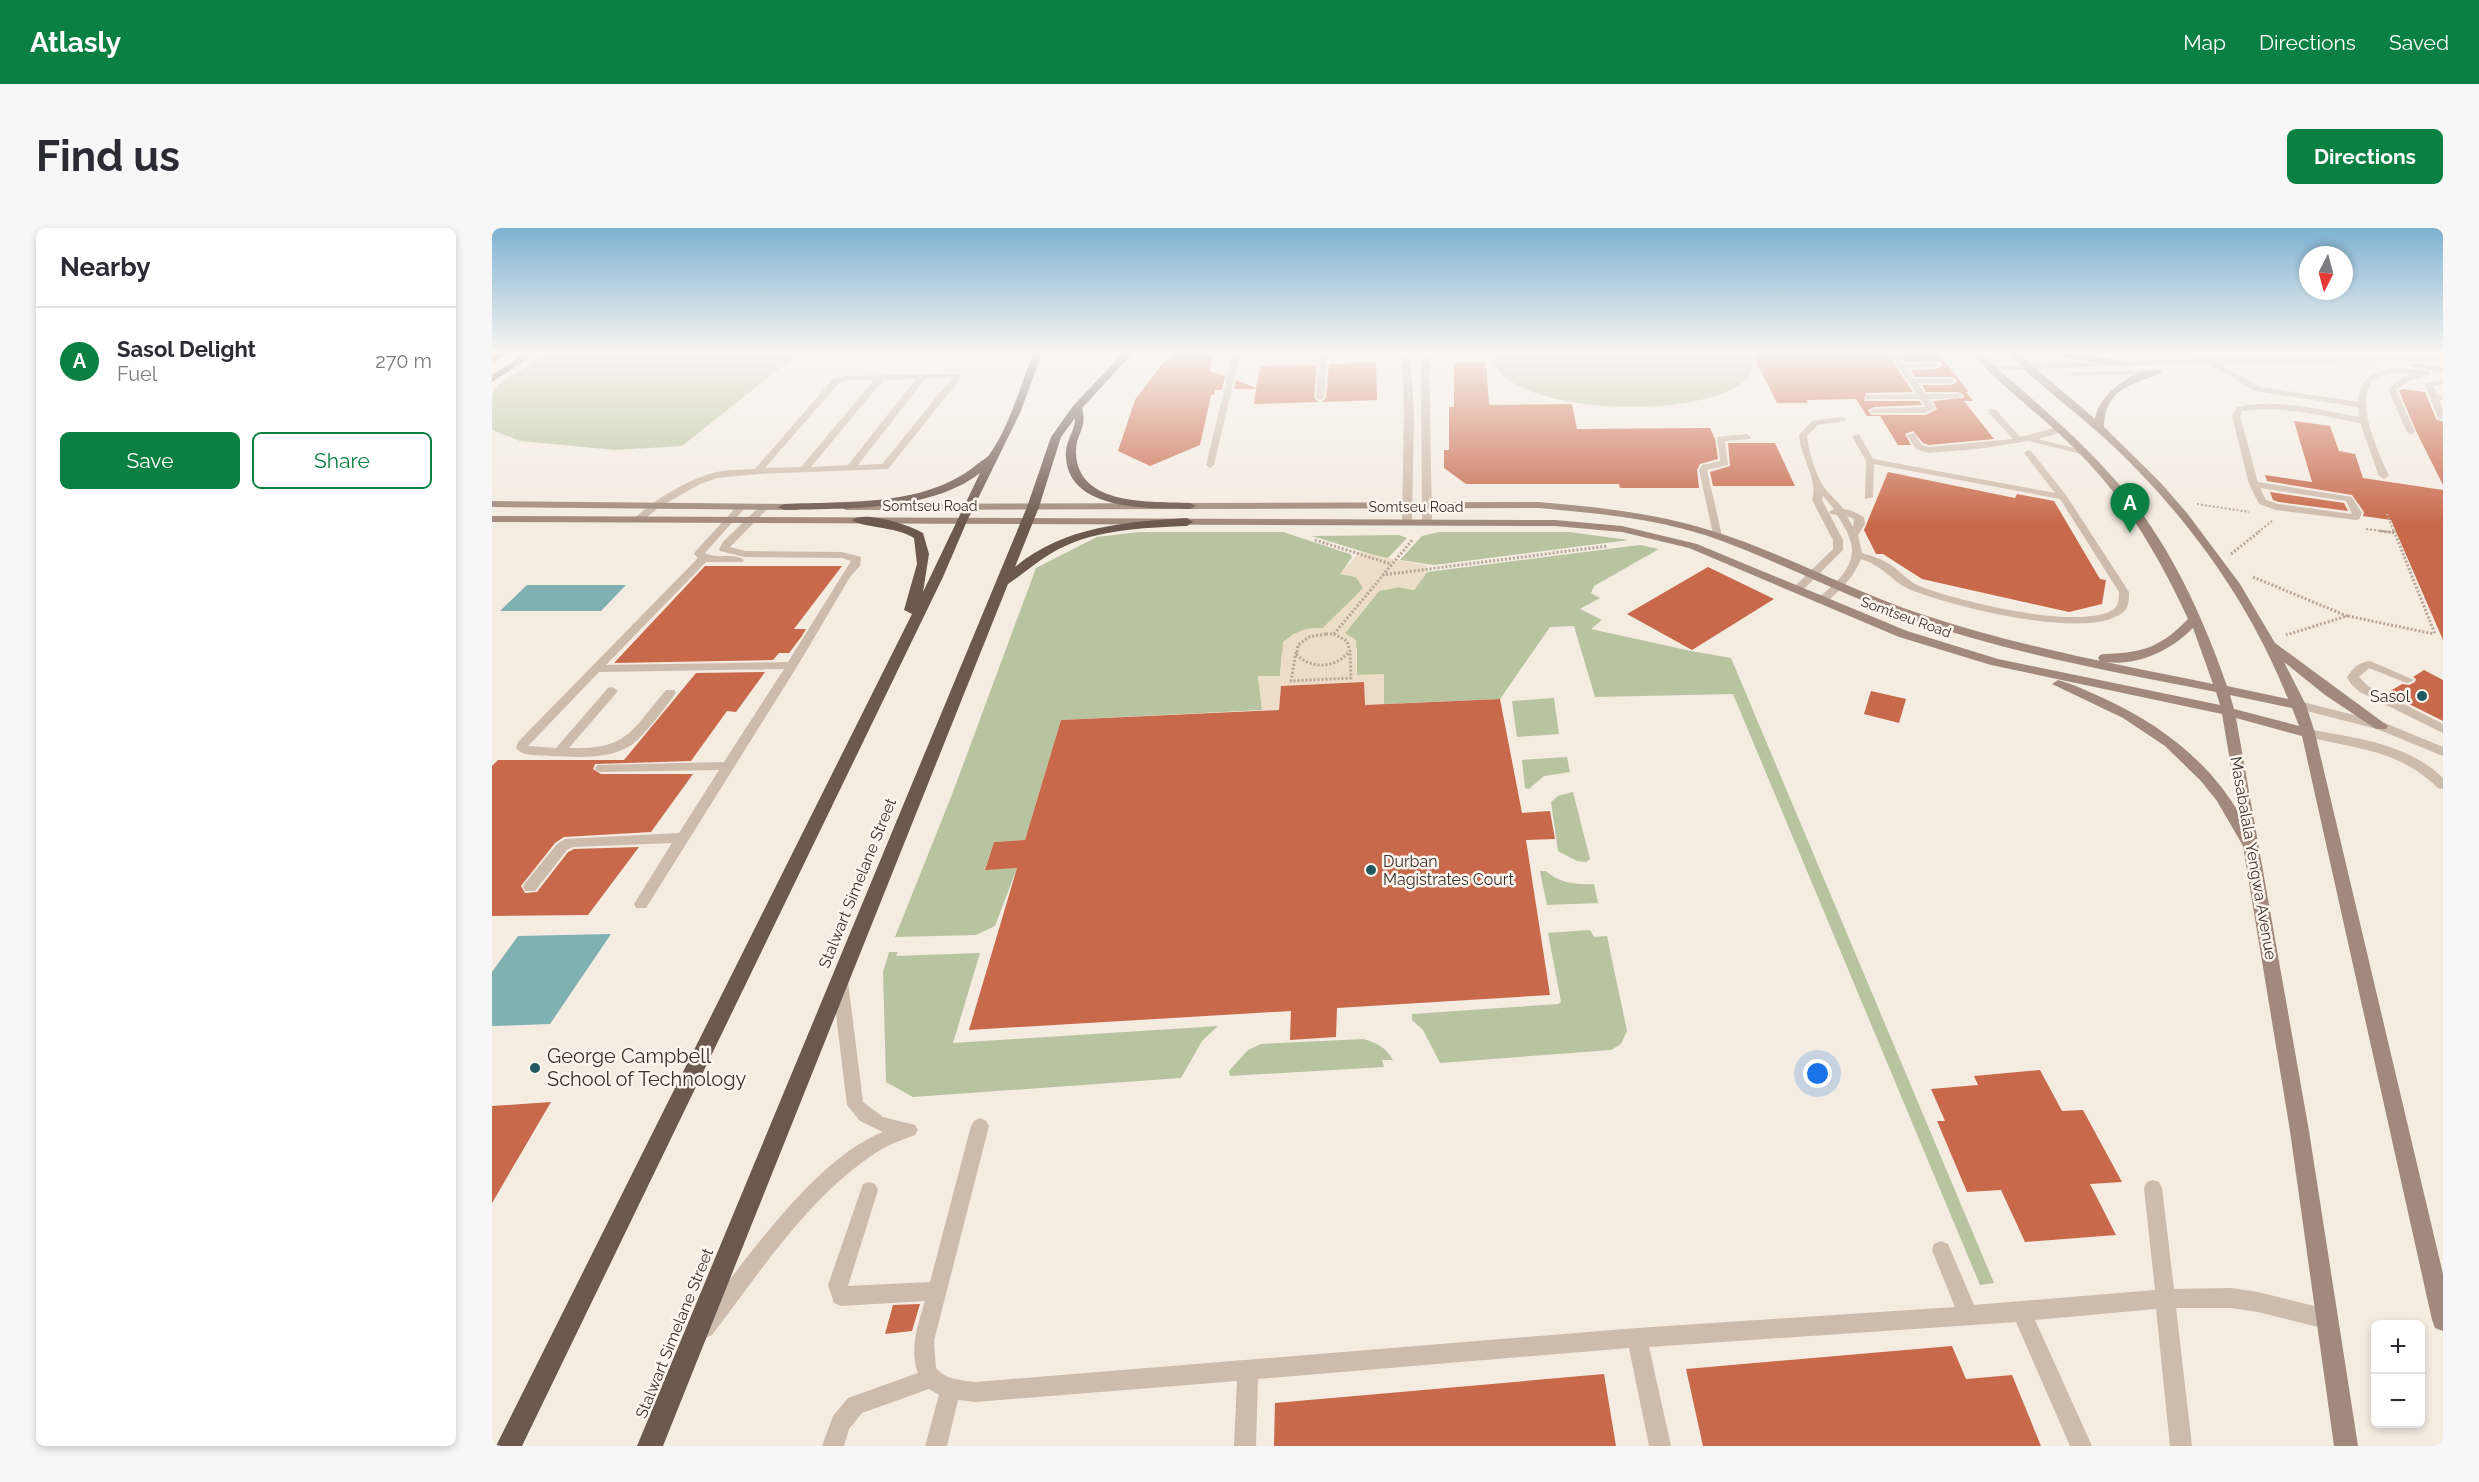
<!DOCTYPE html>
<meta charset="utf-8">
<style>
body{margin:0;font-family:Raleway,sans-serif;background:#f7f7f7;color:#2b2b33}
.controls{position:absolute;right:18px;bottom:18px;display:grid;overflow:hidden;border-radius:9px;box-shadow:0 3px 9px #0003}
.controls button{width:54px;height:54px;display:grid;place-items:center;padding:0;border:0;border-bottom:2px solid #e1e1e2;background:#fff;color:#2b2b33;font:30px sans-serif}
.compass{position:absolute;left:1807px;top:18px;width:54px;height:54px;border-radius:50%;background:#fff;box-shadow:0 3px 9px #0003;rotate:186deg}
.you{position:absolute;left:1326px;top:846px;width:21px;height:21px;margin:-15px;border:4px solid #fff;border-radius:50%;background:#1a73e8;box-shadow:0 0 0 9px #1a73e833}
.badge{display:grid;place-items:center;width:39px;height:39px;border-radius:50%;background:#0b8043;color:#fff;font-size:20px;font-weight:700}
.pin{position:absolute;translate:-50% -50px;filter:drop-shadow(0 2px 3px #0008)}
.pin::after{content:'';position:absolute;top:32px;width:21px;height:18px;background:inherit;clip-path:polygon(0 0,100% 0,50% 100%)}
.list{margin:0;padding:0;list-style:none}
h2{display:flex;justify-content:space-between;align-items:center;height:78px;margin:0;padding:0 24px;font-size:26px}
h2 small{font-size:20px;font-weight:400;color:#7c7c81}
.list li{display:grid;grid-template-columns:39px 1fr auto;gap:18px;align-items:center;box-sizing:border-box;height:108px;padding:0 24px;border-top:2px solid #e1e1e2}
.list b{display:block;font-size:22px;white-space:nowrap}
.list p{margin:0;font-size:20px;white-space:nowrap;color:#7c7c81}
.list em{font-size:20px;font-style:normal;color:#7c7c81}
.actions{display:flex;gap:12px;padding:18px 24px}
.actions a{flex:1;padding:14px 0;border:2px solid #0b8043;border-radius:9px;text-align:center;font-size:21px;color:#0b8043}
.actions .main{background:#0b8043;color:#fff}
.map{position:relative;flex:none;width:1951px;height:1218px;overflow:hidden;border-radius:9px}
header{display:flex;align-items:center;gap:36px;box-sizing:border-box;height:84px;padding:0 30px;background:#0b8043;color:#fff}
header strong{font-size:28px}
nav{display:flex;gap:33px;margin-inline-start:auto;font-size:21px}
.intro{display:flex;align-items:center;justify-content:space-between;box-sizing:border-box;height:144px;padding:0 36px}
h1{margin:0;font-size:42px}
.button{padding:15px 27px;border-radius:9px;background:#0b8043;color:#fff;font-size:21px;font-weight:700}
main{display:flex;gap:36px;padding:0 36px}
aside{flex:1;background:#fff;border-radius:9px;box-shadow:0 3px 9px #0003}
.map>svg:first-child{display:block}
</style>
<header>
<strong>Atlasly</strong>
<nav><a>Map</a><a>Directions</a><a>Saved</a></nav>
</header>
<div class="intro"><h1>Find us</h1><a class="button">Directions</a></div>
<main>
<aside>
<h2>Nearby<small></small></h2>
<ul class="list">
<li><span class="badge">A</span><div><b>Sasol Delight</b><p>Fuel</p></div><em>270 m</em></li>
</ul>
<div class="actions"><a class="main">Save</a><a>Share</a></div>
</aside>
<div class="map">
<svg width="1951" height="1218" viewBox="0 0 1951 1218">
<rect width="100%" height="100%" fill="#f4ebe1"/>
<path fill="#b8c4a0" d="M 55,125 L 307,125 L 190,218 L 123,222 L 28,213 L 0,202 L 0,167 L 6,157 Z
M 1000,125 L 1260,125 C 1261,133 1262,141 1257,148 C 1222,195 1002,189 1000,125 Z
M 647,304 L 791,304 L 858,326 L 860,329 L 849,345 L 864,349 L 872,360 L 831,400 L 814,401 L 790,424 L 788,448 L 766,448 L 770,482 L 569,492 L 533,612 L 502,614 L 493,641 L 525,640 L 503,698 L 484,707 L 403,709 L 461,564 L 544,340 L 605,309 Z
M 947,304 L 1077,304 L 1137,312 L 942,337 L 908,332 L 930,308 Z
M 907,307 L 915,310 L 895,331 L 820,308 Z
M 1148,317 L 1167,321 L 1102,358 L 1099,365 L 1108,370 L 1088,381 L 1110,392 L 1099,401 L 1199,423 L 1239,430 L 1502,1055 L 1488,1057 L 1241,466 L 1103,469 L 1082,398 L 1058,399 L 1008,471 L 892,476 L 891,465 L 865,447 L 865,421 L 853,405 L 887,363 L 907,359 L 922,362 L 935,344 Z
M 1062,470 L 1067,506 L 1025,509 L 1020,473 Z
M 1075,529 L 1078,544 L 1052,548 L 1037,561 L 1033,560 L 1030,532 Z
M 1081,564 L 1098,631 L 1094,634 L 1085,633 L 1066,623 L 1059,574 L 1066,568 Z
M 1048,643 L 1054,643 C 1067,655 1084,657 1102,656 L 1106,675 L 1055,677 Z
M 1098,702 L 1102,709 L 1115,708 L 1135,803 L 1129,816 L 1119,822 L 948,835 L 931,802 L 920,792 L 920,786 L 1066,776 L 1069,774 L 1056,705 Z
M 397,724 L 406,724 L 404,728 L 488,725 L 461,815 L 726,798 L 710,813 L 689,850 L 421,869 L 394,854 L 391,744 Z
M 871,811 C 886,815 893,819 901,832 L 890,832 L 892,839 L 738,848 L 737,843 L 756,822 L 769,816 Z"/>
<path fill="#ecdcc8" d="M 868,324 L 935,338 L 935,344 L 922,362 L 907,359 L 887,363 L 853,405 L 864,412 L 865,447 L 892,446 L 892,476 L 873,477 L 872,454 L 789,458 L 787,482 L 770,482 L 766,448 L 788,448 L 791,414 L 801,406 L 814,401 L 831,400 L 871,360 L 864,349 L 848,346 Z"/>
<path fill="#7fb0b2" d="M 35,357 L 134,357 L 109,383 L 8,383 Z
M 119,706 L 58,796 L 0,798 L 0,744 L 26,708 Z"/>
<path fill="#c8694b" d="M 684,125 L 722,125 L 718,143 L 733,148 L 730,162 L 723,162 L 722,167 L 719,167 L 708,217 L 658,238 L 626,223 L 643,172 L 671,135 Z
M 1260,125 L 1395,125 L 1421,164 L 1374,165 L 1372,173 L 1427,173 L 1430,177 L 1382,179 L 1376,182 L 1379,187 L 1434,187 L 1445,181 L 1441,173 L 1471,170 L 1472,167 L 1466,164 L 1434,164 L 1430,157 L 1459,157 L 1465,154 L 1464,151 L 1459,149 L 1423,149 L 1419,142 L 1444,141 L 1450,138 L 1449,135 L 1444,133 L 1412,134 L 1407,125 L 1446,125 L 1477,164 L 1474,164 L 1481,173 L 1472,173 L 1502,211 L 1437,217 L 1431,215 L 1421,203 L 1413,206 L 1419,217 L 1406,217 L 1388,188 L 1375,188 L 1364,171 L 1314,172 L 1316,175 L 1285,175 Z
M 884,134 L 885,172 L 830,174 L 834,170 L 837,136 Z
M 994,134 L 997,177 L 1080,176 L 1085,201 L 1218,200 L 1223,211 L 1226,231 L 1208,236 L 1205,242 L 1207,260 L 1128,260 L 1127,256 L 974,256 L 952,240 L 952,222 L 957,222 L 957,179 L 962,179 L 962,135 Z
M 825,137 L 822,170 L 827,174 L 762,176 L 764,161 L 742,161 L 744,152 L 764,160 L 768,138 Z
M 1910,161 L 1933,164 L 1944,191 L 1951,194 L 1951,257 L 1925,205 L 1907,163 Z
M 1802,193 L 1838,198 L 1847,223 L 1863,226 L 1871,250 L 1951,262 L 1951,412 L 1899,292 L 1871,288 L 1872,284 L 1860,267 L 1775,253 L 1773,247 L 1820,254 Z
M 1236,215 L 1283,215 L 1303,258 L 1221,258 L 1218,244 L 1238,238 Z
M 1396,244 L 1523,270 L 1525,266 L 1562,273 L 1608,351 L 1614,352 L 1610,376 L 1577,384 L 1430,351 L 1391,326 L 1384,326 L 1372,302 Z
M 1778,264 L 1852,275 L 1856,283 L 1787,274 L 1781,272 Z
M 213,338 L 350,338 L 302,401 L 314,401 L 310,408 L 297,425 L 287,425 L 281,432 L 122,435 Z
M 1216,339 L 1282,371 L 1200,422 L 1135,386 Z
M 1932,442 L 1951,452 L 1951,493 L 1895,465 L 1910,456 L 1917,457 L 1923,454 L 1924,451 L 1921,449 Z
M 273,444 L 244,484 L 235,483 L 199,533 L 103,536 L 101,541 L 109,546 L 201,546 L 159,604 L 72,609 L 63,615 L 29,658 L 33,665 L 45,664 L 76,624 L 82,621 L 147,619 L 96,687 L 0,688 L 0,538 L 6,532 L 132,532 L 204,445 Z
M 872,454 L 873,477 L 1008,471 L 1030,585 L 1058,583 L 1063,611 L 1034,612 L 1058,767 L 845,780 L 844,809 L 798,812 L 799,783 L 477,802 L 525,640 L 493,642 L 502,614 L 533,612 L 569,492 L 787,482 L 789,458 Z
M 1379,463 L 1414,471 L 1407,495 L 1372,486 Z
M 1548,842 L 1570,883 L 1591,882 L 1630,954 L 1598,956 L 1624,1007 L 1533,1014 L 1509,962 L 1475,964 L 1445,893 L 1453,893 L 1439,861 L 1486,857 L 1482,848 Z
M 59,874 L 0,975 L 0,878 Z
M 428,1076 L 420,1103 L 393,1106 L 401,1077 Z
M 1460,1118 L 1474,1151 L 1520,1147 L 1549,1218 L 1211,1218 L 1194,1141 Z
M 1112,1146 L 1124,1218 L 782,1218 L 783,1175 Z"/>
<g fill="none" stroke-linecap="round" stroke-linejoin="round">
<path stroke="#b9a596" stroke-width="2" stroke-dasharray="2 2" stroke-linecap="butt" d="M 1705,276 L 1757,284
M 1895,286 L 1902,304
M 1874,301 L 1899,304
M 1766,304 L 1780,293"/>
<path stroke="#b9a596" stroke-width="3" stroke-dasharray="2 2" stroke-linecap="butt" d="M 1888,303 L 1903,305
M 1902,303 L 1943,406
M 823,312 L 899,336
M 1739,326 L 1768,303
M 890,347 L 1116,318
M 1761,349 L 1855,388 L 1794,407
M 1856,388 L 1942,406
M 834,406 L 842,406 L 855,413 L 858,423 C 844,440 821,442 805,427 L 806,417 L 817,409 Z
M 842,406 L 921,311
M 804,424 L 799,453 L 859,450 L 858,424"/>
<path fill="#cdbbac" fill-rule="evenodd" d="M 729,125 L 762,125 L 747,130 L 722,237 L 718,240 L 714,237 L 740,130 Z
M 828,125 L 836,125 L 832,170 L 828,172 L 824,170 Z
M 1397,125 L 1404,125 L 1411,136 L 1444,135 L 1448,137 L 1444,139 L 1415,140 L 1422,151 L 1459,151 L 1463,153 L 1459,155 L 1426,155 L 1433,166 L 1466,166 L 1470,168 L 1466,170 L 1437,171 L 1443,180 L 1434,185 L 1379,185 L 1378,183 L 1382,181 L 1434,179 L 1428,171 L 1374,171 L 1374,167 L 1377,167 L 1425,166 Z
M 1951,129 L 1951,133 L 1726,135 L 1768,159 L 1866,174 C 1867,136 1910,138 1938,143 L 1938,147 L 1928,147 L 1928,150 L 1918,152 L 1904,162 L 1923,204 L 1919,207 L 1915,204 L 1896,161 L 1912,148 L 1922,146 C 1911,146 1899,144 1889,148 C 1855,160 1887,226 1897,248 L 1892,251 L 1887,248 L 1868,195 C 1830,188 1790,177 1751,183 L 1748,188 L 1766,254 L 1860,269 L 1870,285 L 1867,291 L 1864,292 L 1784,282 L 1767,276 L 1757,256 L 1740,188 L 1745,179 C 1786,170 1827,182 1867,189 L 1866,179 L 1763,163 L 1715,135 L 1499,142 L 1495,140 L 1499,138 L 1715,130 ZM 1768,260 L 1854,273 L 1860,286 L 1786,276 L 1774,272 Z
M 1923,135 L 1951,140 L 1951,144 L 1920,139 L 1919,137 Z
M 1667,142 L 1670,142 L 1670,146 L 1581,148 L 1577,146 L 1581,144 Z
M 469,146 L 469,150 L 396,241 L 266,246 L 225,250 L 208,256 L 166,280 L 149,294 L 141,292 C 158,274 197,251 221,245 C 235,241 250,242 263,241 L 341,151 L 353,148 ZM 460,150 L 390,236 L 366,237 L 433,151 ZM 424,151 L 356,237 L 319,239 L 391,152 ZM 354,152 L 382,152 L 309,239 L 273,240 L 347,155 Z
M 1951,152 L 1951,156 L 1942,158 L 1945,167 L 1951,168 L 1951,172 L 1947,172 L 1951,182 L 1950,192 L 1946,190 L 1933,156 Z
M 1497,181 L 1503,181 L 1528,209 L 1567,199 L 1570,200 L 1570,204 L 1546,211 L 1593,223 L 1589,226 L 1537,213 L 1486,221 L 1436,225 L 1424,221 L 1415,207 L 1422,205 L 1430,217 L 1437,219 L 1521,211 L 1497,185 Z
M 1350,189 L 1354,191 L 1353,193 L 1326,197 L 1315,208 C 1316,222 1324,247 1332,259 C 1337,267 1346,273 1351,281 L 1358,282 L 1372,289 L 1373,296 L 1366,307 L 1370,325 C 1380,328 1390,331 1399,337 C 1408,343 1415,352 1425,357 C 1459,372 1591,404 1622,381 C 1627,377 1627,370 1627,364 L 1568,271 L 1382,236 L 1381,269 L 1373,271 L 1374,233 L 1360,208 L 1367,206 L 1381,231 L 1563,265 L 1532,225 L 1536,222 L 1539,223 L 1574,267 L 1637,364 C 1637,372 1637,380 1630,385 C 1595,413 1459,378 1419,362 C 1400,354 1392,338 1369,331 C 1362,349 1348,363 1333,375 L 1325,375 L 1325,371 C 1343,356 1367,337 1358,312 C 1356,304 1351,297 1347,290 L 1345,287 L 1339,286 L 1337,284 L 1342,281 L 1331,268 L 1330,272 L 1351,312 L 1351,322 L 1309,364 L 1301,364 L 1301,360 L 1341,321 L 1341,312 L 1320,272 C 1327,252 1308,229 1307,207 L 1320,193 ZM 1355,288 L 1362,291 L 1361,299 Z
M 1255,206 L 1259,209 L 1258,211 L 1233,213 L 1236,237 L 1215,242 L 1230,308 L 1222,310 L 1207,242 L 1210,237 L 1228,233 L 1225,209 Z
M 249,276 L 254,279 L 252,281 L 213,325 C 225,332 241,324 252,332 L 251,334 L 214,334 L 114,437 L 296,434 L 359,333 L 350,330 L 253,329 L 228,323 L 227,321 L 231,314 L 269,277 L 277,279 L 238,319 L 253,323 L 350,324 L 369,329 L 368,338 L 358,349 L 306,437 L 154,680 L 144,680 L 142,676 L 180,615 L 81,619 L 75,622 L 43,663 L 33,663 L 31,659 L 33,655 L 65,616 L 73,611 L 187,605 L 227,542 L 109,544 L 105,543 L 103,540 L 105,537 L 232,534 L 292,441 L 107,444 L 36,518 L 64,520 L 116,460 L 120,459 L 126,463 L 77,520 C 136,522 139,503 174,462 L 182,462 L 184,465 C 175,477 150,511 138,518 C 115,532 84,529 59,528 C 48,527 31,529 24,520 L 26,514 L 206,330 L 202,326 L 203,324 L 246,277 Z
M 1878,433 L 1922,452 L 1916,455 L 1912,454 L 1877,440 L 1867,449 L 1876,458 L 1951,496 L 1951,505 L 1868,464 L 1859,456 L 1855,449 C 1862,439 1866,435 1878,433 Z
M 1807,473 L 1893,495 L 1951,519 L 1951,528 L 1885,501 L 1803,480 L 1801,477 L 1803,474 Z
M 1816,501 C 1863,510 1915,515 1951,550 L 1951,561 L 1946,560 C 1906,521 1863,521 1812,508 L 1810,505 Z
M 348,748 L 353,750 L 356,754 L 371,874 L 391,889 L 423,897 L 426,902 L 423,907 C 410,912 397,916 385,924 C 316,969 269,1043 220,1107 L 213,1110 L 206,1107 L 203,1100 L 206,1093 C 251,1036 323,930 391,904 L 368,893 L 355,877 L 340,754 L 343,750 Z
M 488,890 L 494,893 L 497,898 L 442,1113 L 444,1140 C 454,1152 468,1152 483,1154 L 1145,1100 L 1463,1079 L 1440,1022 L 1442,1016 L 1449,1013 L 1456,1016 L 1482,1077 L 1663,1062 L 1652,960 L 1655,954 L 1661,952 L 1667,954 L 1670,960 L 1682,1061 L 1739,1060 L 1766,1064 L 1834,1081 L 1841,1084 L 1844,1091 L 1841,1098 L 1834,1101 L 1766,1084 L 1739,1080 L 1684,1080 L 1700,1218 L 1678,1218 L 1664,1081 L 1543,1092 L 1600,1218 L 1578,1218 L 1524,1094 L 1157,1119 L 1179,1218 L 1157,1218 L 1137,1120 L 766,1151 L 764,1218 L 742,1218 L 745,1153 L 483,1174 L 466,1172 L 455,1218 L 433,1218 L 447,1167 L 437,1161 L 370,1185 L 357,1201 L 352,1218 L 330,1218 L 341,1188 L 356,1170 L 426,1145 C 417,1121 426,1097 433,1073 L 349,1078 L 342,1075 L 336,1057 L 371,956 L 377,954 L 383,956 L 386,962 L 356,1058 L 438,1054 L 479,898 L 482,893 Z"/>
<path fill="#cdbbac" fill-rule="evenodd" d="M 910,125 L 918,125 L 922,184 L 920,294 L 915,297 L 910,294 L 912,184 Z
M 929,125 L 937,125 L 940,294 L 935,297 L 930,294 Z"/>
<path fill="#a18a7d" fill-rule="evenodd" d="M 1479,125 L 1488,125 C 1535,167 1584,207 1625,254 C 1676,312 1710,386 1735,458 L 1796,471 C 1758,375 1696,289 1621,218 C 1588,187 1548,159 1516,125 L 1526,125 L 1603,191 C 1607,165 1642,140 1668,142 L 1668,146 C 1638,156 1612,163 1612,199 L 1668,254 L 1695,285 L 1748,356 L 1783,415 L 1896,498 L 1894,501 L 1884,501 L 1833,467 L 1792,434 L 1814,477 L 1823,505 L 1951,1046 L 1951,1103 L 1943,1100 L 1940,1092 L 1810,508 L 1744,490 L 1817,903 L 1866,1218 L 1842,1218 L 1798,903 L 1751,618 L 1725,573 L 1709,553 L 1673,518 L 1631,490 L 1560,456 L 1566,452 C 1581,456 1595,463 1609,469 C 1666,495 1715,531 1747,585 L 1730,486 L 1499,437 L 1407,409 L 1197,320 L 1130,304 L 1063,298 L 0,294 L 0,288 L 1063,292 L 1130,298 L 1205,316 L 1415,403 L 1506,431 L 1728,477 L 1724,464 C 1622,444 1518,425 1419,391 C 1349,367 1283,331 1213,307 C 1159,290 1103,285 1047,280 L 354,282 L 349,279 L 354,276 L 1047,274 C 1105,279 1162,285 1217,302 C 1290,324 1357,362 1429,386 C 1524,418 1623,436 1721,456 L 1701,400 C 1677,424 1642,440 1608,433 L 1606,430 L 1608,427 L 1612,426 C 1651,425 1669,419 1696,391 C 1667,328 1633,270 1583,221 C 1550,188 1511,160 1479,125 ZM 1738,467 L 1800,480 L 1807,498 L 1742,481 Z
M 1545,125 L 1572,125 L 1626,132 L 1630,135 L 1626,138 Z
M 0,273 L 306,276 L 311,279 L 306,282 L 0,279 Z"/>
<path fill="#7d675c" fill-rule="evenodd" d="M 5,125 L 15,125 L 0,135 L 0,128 Z
M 34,125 L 44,125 L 0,154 L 0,147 Z"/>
<path fill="#6c584f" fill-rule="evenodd" d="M 541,125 L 550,125 L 528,185 L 475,293 L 451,349 L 30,1218 L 4,1218 L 420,386 L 412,382 L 425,336 L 422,310 C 403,298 370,300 360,292 C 372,282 418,297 431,305 L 437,326 L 431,364 L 488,245 C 438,284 352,280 292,282 L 286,279 L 292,276 C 355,273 431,279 483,238 C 487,234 494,231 497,227 C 517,199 529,157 541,125 Z
M 631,125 L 641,125 L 590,180 C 596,201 583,206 584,225 C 586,279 659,273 698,275 L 704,278 L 698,281 C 659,280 578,284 574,230 C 572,213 583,205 583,190 L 569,209 L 547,279 L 523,339 C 572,298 634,294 695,290 L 701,294 L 695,298 C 649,300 599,301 558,326 C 543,335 530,347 516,356 L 171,1218 L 145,1218 L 535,279 L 559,209 L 581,178 Z"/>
</g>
<linearGradient id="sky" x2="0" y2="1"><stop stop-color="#7eb2d2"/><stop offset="0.42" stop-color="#faf6f2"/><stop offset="1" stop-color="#faf6f2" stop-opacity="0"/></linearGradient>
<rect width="1951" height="296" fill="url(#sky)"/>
<g fill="#1f5a5e" stroke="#fbf5ee" stroke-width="2">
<circle cx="1930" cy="468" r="6"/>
<circle cx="879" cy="642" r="6"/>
<circle cx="43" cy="840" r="6"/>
</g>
<g text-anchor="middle" stroke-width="5" stroke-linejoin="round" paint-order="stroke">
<g font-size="14" fill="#3b302b" stroke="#fbf5ee">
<text x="438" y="283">Somtseu Road</text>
<text x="924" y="284">Somtseu Road</text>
<text transform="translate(1414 389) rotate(20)" y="5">Somtseu Road</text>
</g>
<g font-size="16" fill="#3b302b" stroke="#fbf5ee" text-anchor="end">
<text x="1918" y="474">Sasol</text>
<text x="891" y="639" text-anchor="start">Durban<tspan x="891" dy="18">Magistrates Court</tspan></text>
</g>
<g font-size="16" fill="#3b302b" stroke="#fbf5ee">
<text transform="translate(1762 630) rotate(80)" y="6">Masabalala Yengwa Avenue</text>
<text transform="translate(365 655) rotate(-68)" y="6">Stalwart Simelane Street</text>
<text transform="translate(182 1105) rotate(-68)" y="6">Stalwart Simelane Street</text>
</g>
<g font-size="20" fill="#3b302b" stroke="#fbf5ee" text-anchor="start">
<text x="55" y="835">George Campbell<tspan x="55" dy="23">School of Technology</tspan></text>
</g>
</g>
</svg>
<div class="controls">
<button>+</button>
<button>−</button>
</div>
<svg class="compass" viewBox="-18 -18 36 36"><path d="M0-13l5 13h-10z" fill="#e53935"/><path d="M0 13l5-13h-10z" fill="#7c7c81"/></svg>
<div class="you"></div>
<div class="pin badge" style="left:1638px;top:305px">A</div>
</div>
</main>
